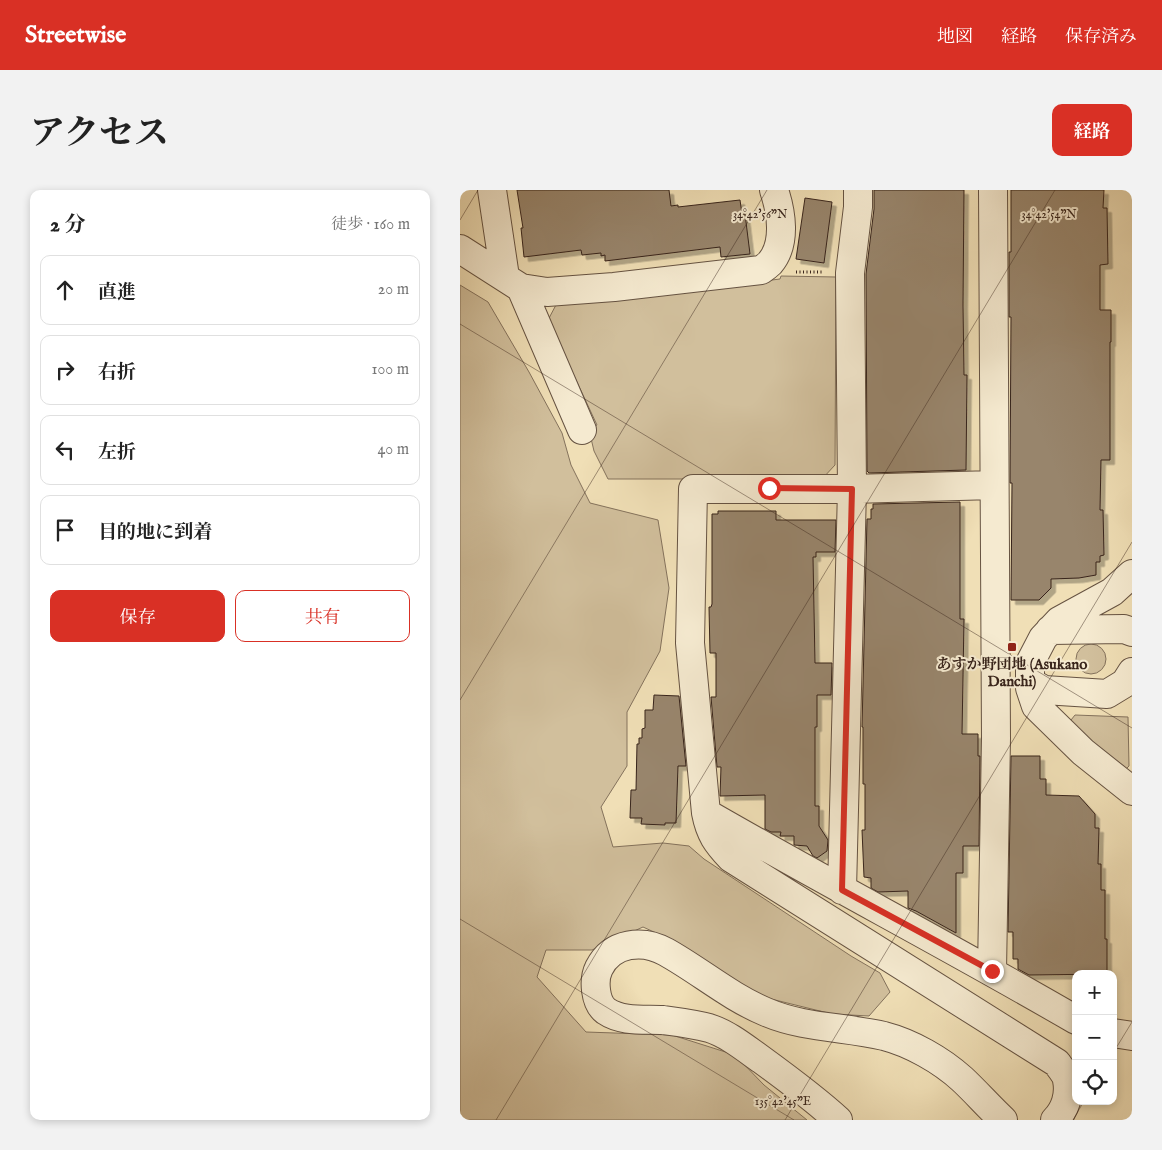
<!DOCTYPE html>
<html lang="ja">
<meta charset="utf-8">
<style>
body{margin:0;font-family:"IM FELL English","Noto Serif JP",serif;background:#f2f2f2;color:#222}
.controls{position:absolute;right:15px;bottom:15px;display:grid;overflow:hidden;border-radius:10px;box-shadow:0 2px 8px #0003}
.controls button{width:45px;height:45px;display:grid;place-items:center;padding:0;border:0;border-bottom:1px solid #e0e0e0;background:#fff;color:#222;font:25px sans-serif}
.stop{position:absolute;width:15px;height:15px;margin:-11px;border:4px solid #d93025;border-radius:50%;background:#fff}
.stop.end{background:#d93025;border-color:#fff;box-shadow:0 1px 5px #0008}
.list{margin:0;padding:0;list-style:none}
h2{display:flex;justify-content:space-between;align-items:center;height:65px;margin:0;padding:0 20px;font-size:21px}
h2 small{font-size:16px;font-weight:400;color:#767676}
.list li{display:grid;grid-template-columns:32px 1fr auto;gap:15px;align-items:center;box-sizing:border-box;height:70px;margin:0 10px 10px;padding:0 10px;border:1px solid #e0e0e0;border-radius:10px}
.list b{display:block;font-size:19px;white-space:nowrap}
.list em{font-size:16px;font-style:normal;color:#767676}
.actions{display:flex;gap:10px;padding:15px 20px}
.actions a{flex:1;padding:11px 0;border:1px solid #d93025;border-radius:10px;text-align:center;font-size:18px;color:#d93025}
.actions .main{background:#d93025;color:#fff}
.icon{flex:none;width:28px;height:28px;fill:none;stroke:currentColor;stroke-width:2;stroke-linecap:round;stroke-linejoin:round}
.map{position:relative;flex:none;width:672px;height:930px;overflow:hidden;border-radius:10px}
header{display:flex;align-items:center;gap:30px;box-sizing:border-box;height:70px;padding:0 25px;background:#d93025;color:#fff}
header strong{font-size:24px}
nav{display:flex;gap:28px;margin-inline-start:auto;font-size:18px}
.intro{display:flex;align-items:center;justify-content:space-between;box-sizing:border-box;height:120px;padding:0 30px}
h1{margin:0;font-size:35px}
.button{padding:12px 22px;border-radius:10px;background:#d93025;color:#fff;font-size:18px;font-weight:700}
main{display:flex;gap:30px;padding:0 30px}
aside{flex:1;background:#fff;border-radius:10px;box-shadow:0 2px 8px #0003}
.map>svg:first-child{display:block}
</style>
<header>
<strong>Streetwise</strong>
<nav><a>地図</a><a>経路</a><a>保存済み</a></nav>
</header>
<div class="intro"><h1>アクセス</h1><a class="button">経路</a></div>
<main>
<aside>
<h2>2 分<small>徒歩 · 160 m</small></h2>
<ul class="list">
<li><svg class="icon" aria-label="ahead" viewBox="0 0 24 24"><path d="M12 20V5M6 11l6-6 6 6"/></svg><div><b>直進</b></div><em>20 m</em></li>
<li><svg class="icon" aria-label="right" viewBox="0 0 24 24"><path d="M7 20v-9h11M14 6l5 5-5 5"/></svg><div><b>右折</b></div><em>100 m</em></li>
<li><svg class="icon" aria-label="left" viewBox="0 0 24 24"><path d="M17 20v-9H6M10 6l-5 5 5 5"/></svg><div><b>左折</b></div><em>40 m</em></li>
<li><svg class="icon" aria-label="arrive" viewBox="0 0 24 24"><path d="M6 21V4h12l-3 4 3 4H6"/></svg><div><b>目的地に到着</b></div></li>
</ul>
<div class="actions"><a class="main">保存</a><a>共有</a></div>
</aside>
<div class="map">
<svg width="672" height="930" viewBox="0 0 672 930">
<defs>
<filter id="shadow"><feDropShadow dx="4.5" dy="4.5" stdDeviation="0" flood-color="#0004"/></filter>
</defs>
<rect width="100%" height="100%" fill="#f0dfb6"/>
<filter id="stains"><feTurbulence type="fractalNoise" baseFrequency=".004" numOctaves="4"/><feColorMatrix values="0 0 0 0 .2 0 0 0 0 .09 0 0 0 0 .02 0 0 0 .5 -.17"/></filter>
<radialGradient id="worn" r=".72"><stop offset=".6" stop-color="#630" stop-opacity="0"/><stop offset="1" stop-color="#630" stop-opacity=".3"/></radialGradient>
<path fill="#d1bf9c" stroke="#84725c" d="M 321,86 L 376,87 L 375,275 L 362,289 L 148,289 L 134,261 L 129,240 L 137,235 L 88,130 L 97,113 L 147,111 L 320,89 Z
M 0,95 L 28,112 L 69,182 L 102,243 L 111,275 L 130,313 L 198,330 L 209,398 L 200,461 L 167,522 L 167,576 L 141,617 L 153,657 L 203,653 L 229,656 L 244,669 L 338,731 L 391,766 L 420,783 L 430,802 L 409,826 L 372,824 L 307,808 L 256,780 L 216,752 L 183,737 L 132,760 L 86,760 L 77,787 L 126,842 L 212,845 L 275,865 L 304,895 L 347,930 L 0,930 Z
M616 469a15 15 0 1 1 30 0a15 15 0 1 1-30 0Z
M 615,525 L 668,527 L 669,576 L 665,580 L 658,575 L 611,533 L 611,530 Z"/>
<path fill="#98856c" stroke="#38241b" filter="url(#shadow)" d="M 57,0 L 209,0 L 211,16 L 218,15 L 218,17 L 280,10 L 282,24 L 285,24 L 290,64 L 261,67 L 260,57 L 145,71 L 145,65 L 141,66 L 141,63 L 122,65 L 121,60 L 64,67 L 61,38 L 63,38 Z
M 414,0 L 504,0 L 503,115 L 504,185 L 507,185 L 506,280 L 409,283 L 407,281 L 406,84 L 414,19 Z
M 551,0 L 644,0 L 643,18 L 647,18 L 648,74 L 640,75 L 640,120 L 651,120 L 651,152 L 650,152 L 650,270 L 641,270 L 640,320 L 643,320 L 644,365 L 640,366 L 640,372 L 636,372 L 636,385 L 619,388 L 591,389 L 591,398 L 579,410 L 551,410 L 552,293 L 550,293 L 551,127 L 549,127 L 549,62 L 551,62 Z
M 345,8 L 372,12 L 364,73 L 336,69 Z
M 500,312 L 500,429 L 504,429 L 502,544 L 518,544 L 518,566 L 520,566 L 519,656 L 503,656 L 503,683 L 496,683 L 496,743 L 456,721 L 448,718 L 448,701 L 418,702 L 411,698 L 411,688 L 404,687 L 402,640 L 405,640 L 405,594 L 403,594 L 403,537 L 402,537 L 407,329 L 411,329 L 411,319 L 413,319 L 413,314 Z
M 258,321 L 316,321 L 316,330 L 376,330 L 375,362 L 356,362 L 356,367 L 353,367 L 355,473 L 372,473 L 371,505 L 357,505 L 357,537 L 355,537 L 355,616 L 359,616 L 359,636 L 368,650 L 367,661 L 357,668 L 353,666 L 347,656 L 334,655 L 334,646 L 320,646 L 321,642 L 311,642 L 305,639 L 305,605 L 260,606 L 261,577 L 257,577 L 251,507 L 256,507 L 256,463 L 250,463 L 249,417 L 251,417 L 252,414 L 252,324 L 258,324 Z
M 194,505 L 219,506 L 226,576 L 218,576 L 216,633 L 205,633 L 205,635 L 181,634 L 182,628 L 170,628 L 171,600 L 176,600 L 177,554 L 179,554 L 179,548 L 182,548 L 182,539 L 185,538 L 185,520 L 193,520 Z
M 551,566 L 580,566 L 580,589 L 586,589 L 586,605 L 619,606 L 635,624 L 635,638 L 639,638 L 638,674 L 641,674 L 641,700 L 645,700 L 645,749 L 647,749 L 647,784 L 569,785 L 558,779 L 558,769 L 553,769 L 553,742 L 548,742 Z"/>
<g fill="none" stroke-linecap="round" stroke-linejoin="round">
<g stroke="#665342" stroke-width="30">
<path id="minor" d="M 32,0 L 45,87
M 0,59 L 61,98 L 87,102 L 154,97 L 301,80 C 304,78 308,75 310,73 C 327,53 321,21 314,0
M 61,98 L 122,240
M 534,295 L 392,299 L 233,299 L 230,453 L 246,623 C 369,694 494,759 616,830
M 672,384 L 652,402 L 599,431 L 583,448 L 570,473 L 570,498 L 576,516 L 623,562 L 672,601
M 590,440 L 664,439 L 672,442
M 570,492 L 584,500 L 647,504 L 665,493 L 672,482
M 246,623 C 250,644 257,653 271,668 L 597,873 C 600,878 606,884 607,890 C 610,905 605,920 595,930
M 382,700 L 392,299 L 390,83 L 398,17 L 398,0
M 532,781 L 536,548 L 533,0
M 653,843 L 672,846
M 378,930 C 354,908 328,889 302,870 C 285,858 268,844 249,838 C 234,834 218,832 203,830 C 184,829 162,832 146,821 C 135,813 133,790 139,778 C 152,752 183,749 206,762 C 240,781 270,807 306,822 C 343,838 385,837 424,846 C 451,853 481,870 502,889 C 516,902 529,917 543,930"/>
</g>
<path stroke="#38241b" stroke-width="3" stroke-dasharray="1 2.5" stroke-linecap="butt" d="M 336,82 L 364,82"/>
<use href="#minor" stroke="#f5ead0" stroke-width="28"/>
</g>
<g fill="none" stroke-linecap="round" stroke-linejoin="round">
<path stroke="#d93025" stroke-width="6" d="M 309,298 L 392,299 L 382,700 L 532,781"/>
</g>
<path fill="none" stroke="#38241b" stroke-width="1" stroke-opacity="0.45" d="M 0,30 L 18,0M 0,134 L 672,538M 0,510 L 307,0M 0,729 L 334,930M 653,863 L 672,832M 36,930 L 595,0M 325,930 L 672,352M 613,930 L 624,911"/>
<rect fill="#8f2418" stroke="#f5ead0" stroke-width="2" x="547" y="452" width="10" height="10" rx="2.5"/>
<g text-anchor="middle" stroke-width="4" stroke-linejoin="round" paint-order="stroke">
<g font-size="15" font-weight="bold" fill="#38241b" stroke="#f5ead0">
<text x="552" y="479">あすか野団地 (Asukano<tspan x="552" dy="17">Danchi)</tspan></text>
</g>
</g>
<g font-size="12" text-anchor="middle" fill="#38241b" stroke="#f5ead0" stroke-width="4" stroke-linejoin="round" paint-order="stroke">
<text x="300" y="28">34°42'56"N</text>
<text x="589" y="28">34°42'54"N</text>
<text x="323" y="915">135°42'45"E</text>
</g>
<rect width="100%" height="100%" filter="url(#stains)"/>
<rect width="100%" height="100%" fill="url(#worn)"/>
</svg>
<div class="controls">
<button>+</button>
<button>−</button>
<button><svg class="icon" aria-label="locate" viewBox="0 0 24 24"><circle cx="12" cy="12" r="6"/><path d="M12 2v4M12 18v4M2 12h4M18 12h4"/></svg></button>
</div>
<div class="stop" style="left:309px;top:298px"></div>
<div class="stop end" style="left:532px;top:781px"></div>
</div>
</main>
